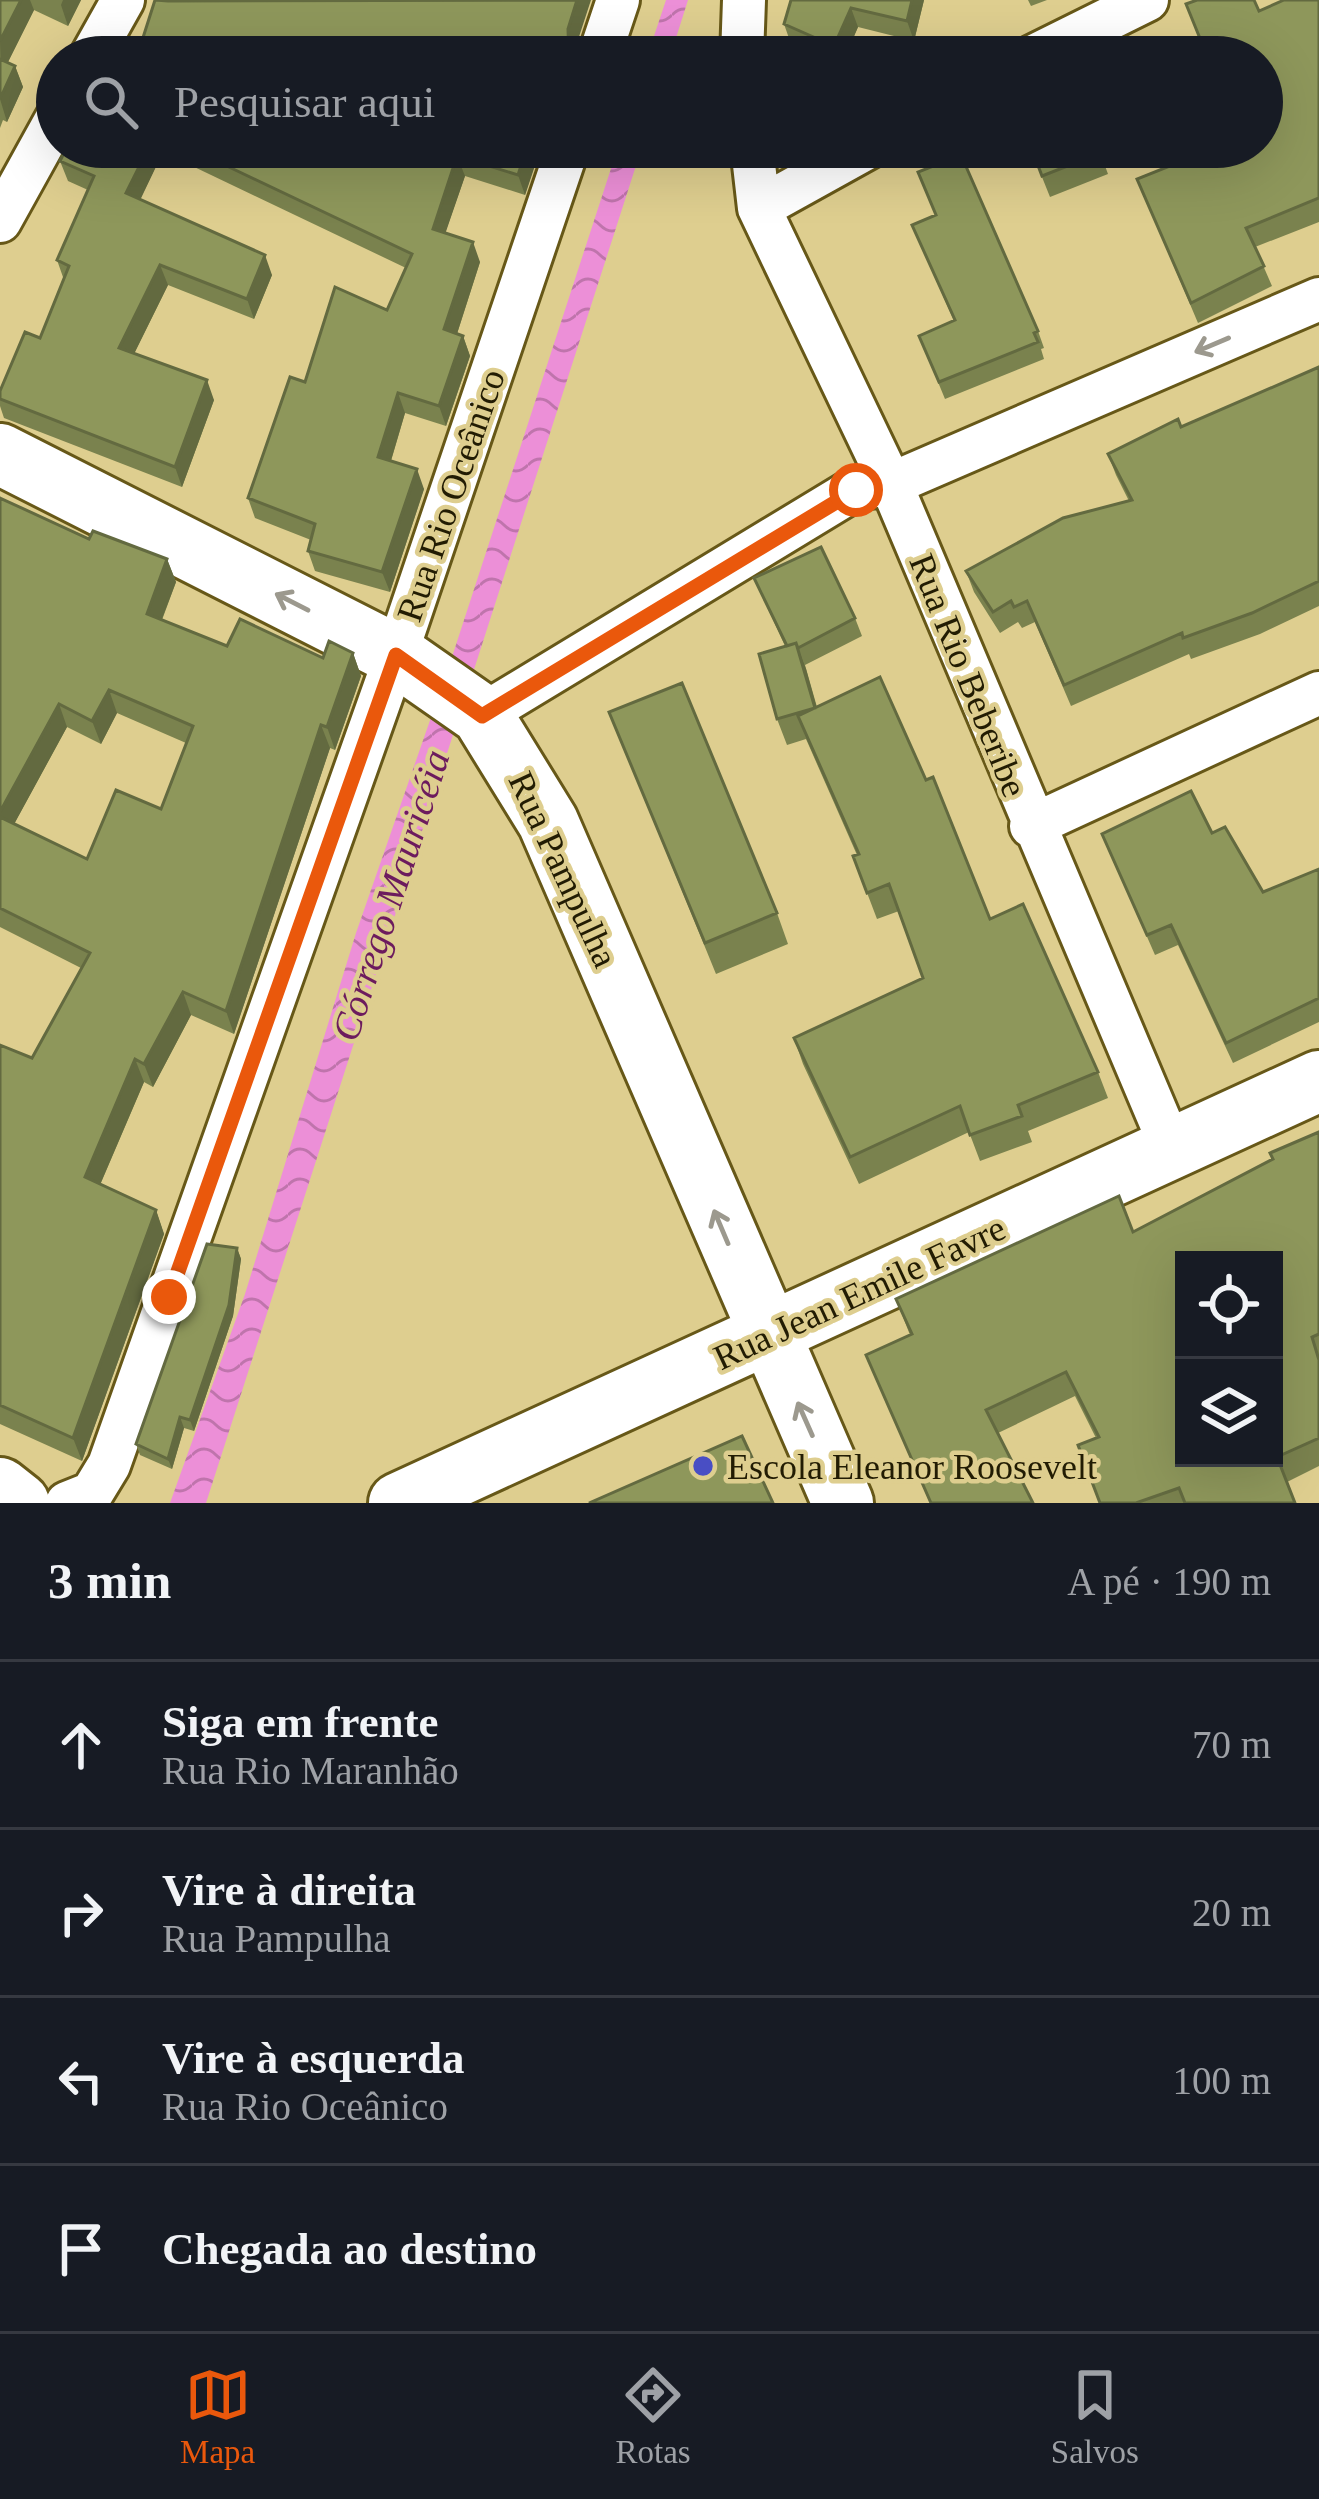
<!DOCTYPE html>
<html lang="pt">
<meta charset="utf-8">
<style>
body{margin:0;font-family:"Times New Roman",serif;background:#242831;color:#f1f3f6}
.controls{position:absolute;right:36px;bottom:36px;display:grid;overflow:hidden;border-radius:0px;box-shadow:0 12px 48px #0002}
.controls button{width:108px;height:108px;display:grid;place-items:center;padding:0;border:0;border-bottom:3px solid #363941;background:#171b24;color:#f1f3f6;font:60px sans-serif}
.stop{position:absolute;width:36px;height:36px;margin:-27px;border:9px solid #ea580c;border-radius:50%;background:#fff}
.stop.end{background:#ea580c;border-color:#fff;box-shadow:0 3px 12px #0008}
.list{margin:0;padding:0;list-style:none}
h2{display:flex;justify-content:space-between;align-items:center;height:156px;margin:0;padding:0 48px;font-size:51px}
h2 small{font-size:39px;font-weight:400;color:#9ea1a6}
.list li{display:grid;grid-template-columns:78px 1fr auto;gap:36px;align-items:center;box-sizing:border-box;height:168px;padding:0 48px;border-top:3px solid #363941}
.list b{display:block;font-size:45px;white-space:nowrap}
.list p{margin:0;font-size:39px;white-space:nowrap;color:#9ea1a6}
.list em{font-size:39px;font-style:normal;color:#9ea1a6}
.icon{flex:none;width:66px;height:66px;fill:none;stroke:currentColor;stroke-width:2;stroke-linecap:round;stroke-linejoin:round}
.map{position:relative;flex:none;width:1319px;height:1503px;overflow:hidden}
.search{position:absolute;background:#171b24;box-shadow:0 12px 48px #0002;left:36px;right:36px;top:36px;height:132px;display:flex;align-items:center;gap:30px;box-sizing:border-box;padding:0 42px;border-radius:66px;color:#9ea1a6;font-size:45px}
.sheet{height:828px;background:#171b24}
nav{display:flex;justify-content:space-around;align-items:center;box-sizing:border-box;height:168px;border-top:3px solid #363941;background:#171b24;font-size:33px;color:#9ea1a6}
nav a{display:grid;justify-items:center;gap:6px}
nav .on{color:#ea580c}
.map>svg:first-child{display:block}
</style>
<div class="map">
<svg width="1319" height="1503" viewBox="0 0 1319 1503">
<defs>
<pattern id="water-waves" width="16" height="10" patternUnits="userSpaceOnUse" patternTransform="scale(3)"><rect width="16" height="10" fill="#ec8fd7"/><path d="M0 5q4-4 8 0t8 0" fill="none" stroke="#bf74ac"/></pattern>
</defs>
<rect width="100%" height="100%" fill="#dece8f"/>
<path fill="url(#water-waves)" d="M 666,0 L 688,0 L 670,57 L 647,57 Z
M 618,147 L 642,147 L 206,1503 L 170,1503 L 245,1294 L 356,933 L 451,660 Z"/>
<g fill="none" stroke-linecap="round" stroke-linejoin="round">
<g stroke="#675818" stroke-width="48">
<path id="street" d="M 91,57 L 123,0
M 599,57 L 618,0
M 742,57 L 744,0
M 1032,57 L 1147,0
M 752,147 L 759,208 L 891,484 L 1171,1147
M 759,208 L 869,147
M 0,221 L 57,118
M 482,715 L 855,489 L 891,484 L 1319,299
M 1031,826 L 1319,693
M 67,1503 L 92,1493 L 109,1465 L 396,655 L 568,147"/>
</g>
<g stroke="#675818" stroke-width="66">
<path id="secondary" d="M 0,454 L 396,655 L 482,715 L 548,822 L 843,1503
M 0,1488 L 19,1503
M 399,1503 L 1319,1081"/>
</g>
<use href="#street" stroke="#fff" stroke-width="42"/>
<use href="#secondary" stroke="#fff" stroke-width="60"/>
</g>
<path fill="#7a824e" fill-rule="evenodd" d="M 0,0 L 81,0 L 68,26 L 34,10 L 8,62 L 15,66 L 23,87 L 7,122 L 3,120 L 0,128 Z
M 791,0 L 924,0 L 914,41 L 858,27 L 845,57 L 822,57 L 791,44 L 784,24 Z
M 1028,0 L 1047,0 L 1031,6 Z
M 1319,0 L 1319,222 L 1255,247 L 1272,286 L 1198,323 L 1137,179 L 1188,159 L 1182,147 L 1262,147 L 1199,36 L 1186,4 L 1259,11 Z
M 140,47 L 575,49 L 575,57 L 144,57 Z
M 67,147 L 541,147 L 525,195 L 465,176 L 445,233 L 480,262 L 457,334 L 463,336 L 470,356 L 446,426 L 405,413 L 391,461 L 424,489 L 390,592 L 315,571 L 308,551 L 311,540 L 255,518 L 248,498 L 305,382 L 387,310 L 406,268 L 163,152 L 140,199 L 272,275 L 254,319 L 168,285 L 134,354 L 214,400 L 182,487 L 4,418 L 0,406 L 0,391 L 40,338 L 64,280 L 57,260 L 88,190 L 68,181 L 60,161 Z
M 953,147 L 996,147 L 963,160 L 1038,331 L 1044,348 L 1041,349 L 1044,359 L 945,399 L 919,336 L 954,321 L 912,225 L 935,215 L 956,157 Z
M 1030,147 L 1098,147 L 1108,174 L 1050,197 Z
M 1319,367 L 1319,606 L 1260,634 L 1191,659 L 1189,654 L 1071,706 L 1035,622 L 1022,628 L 1018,622 L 1000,633 L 974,592 L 966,571 L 1129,501 L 1116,475 L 1108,454 L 1181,427 Z
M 0,498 L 89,539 L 167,559 L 176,582 L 162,620 L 227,646 L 323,658 L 353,653 L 361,676 L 335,750 L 330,748 L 234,1034 L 191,1015 L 153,1087 L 144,1082 L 100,1185 L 156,1210 L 164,1234 L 82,1461 L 0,1424 L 0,1045 L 32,1058 L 81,968 L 0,927 ZM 117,713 L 186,743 L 161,809 L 87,859 L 14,824 L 67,727 L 101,744 Z
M 754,578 L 855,618 L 862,636 L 805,665 L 817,707 L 926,780 L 990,919 L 1098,1072 L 1108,1098 L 1028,1131 L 1032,1142 L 980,1161 L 969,1132 L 859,1184 L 803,1064 L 794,1038 L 923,978 L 899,911 L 877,919 L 853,856 L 857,855 L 806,739 L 787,745 L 777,719 L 785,646 Z
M 609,712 L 777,913 L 788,944 L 716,974 Z
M 1212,833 L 1263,892 L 1319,869 L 1319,1022 L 1233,1063 L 1178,945 L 1155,955 L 1102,834 Z
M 1319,1132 L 1319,1466 L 1287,1482 L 1295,1503 L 1099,1503 L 1096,1438 L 1075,1396 L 998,1433 L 1033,1503 L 930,1503 L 866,1355 L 910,1335 L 896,1299 L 1133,1232 L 1272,1159 Z
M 237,1248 L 241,1259 L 233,1316 L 194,1431 L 184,1428 L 172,1469 L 140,1455 L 136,1444 Z"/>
<path fill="#636a40" d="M 21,0 L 30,0 L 34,10 L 1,76 L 0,41 Z
M 63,0 L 81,0 L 68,26 L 61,5 Z
M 577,0 L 591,0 L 575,49 L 575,57 L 569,57 L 568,29 Z
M 912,0 L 924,0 L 914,41 L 907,21 Z
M 851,8 L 858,27 L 845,57 L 839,57 L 834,46 Z
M 15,66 L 23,87 L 7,122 L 0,99 Z
M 149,147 L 161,147 L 163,152 L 134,213 L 126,193 Z
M 527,147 L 541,147 L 525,195 L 518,175 Z
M 457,156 L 465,176 L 440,249 L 433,229 Z
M 473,242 L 480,262 L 452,349 L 444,329 Z
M 265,255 L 272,275 L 254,319 L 247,299 Z
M 160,265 L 168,285 L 127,368 L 119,348 Z
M 463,336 L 470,356 L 446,426 L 439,406 Z
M 207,380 L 214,400 L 182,487 L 175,467 Z
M 398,393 L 405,413 L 386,477 L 378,457 Z
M 417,469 L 424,489 L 390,592 L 382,572 Z
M 167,559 L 176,582 L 155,637 L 147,614 Z
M 796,643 L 806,669 L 824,734 L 815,708 Z
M 353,653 L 361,676 L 335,750 L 327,727 Z
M 109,690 L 117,713 L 101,744 L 92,721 Z
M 59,704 L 67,727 L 6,839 L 0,823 L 0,812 Z
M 321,725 L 330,748 L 234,1034 L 226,1011 Z
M 183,992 L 191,1015 L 153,1087 L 144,1064 Z
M 135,1059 L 144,1082 L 93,1201 L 85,1177 Z
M 156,1210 L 164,1234 L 82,1461 L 73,1438 Z
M 237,1248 L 241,1259 L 233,1316 L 194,1431 L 190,1420 Z
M 180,1417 L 184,1428 L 172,1469 L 168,1459 Z"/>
<path fill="#8e975b" stroke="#636a40" stroke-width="3" fill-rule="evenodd" d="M 0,0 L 21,0 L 0,41 Z
M 155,0 L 168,1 L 577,0 L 568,29 L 569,57 L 151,57 L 153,51 L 140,47 Z
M 791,0 L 912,0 L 907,21 L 851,8 L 834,46 L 784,24 Z
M 1197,0 L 1254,0 L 1259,11 L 1284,0 L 1319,0 L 1319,198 L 1246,228 L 1264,266 L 1191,303 L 1137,179 L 1190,158 L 1184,147 L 1262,147 L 1262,57 L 1155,57 L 1199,36 L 1186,4 Z
M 0,59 L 15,66 L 0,99 Z
M 67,147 L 149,147 L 126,193 L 265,255 L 247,299 L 160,265 L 119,348 L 207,380 L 175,467 L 0,399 L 0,391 L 25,332 L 40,338 L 69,266 L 57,260 L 94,176 L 60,161 Z
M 187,147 L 527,147 L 518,175 L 457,156 L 433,229 L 473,242 L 444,329 L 463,336 L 439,406 L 398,393 L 378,457 L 417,469 L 382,572 L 308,551 L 315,524 L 248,498 L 290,377 L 305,382 L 335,287 L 387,310 L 412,254 Z
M 1031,147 L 1098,147 L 1101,153 L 1042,176 Z
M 961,155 L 1038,331 L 1034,333 L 1038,342 L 939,382 L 919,336 L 955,320 L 912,225 L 936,215 L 918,172 Z
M 1319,367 L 1319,581 L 1252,613 L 1183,638 L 1182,633 L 1064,685 L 1027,601 L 1014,607 L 1011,601 L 993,612 L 966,571 L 1063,518 L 1132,500 L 1108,454 L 1178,419 L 1181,427 Z
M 0,498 L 89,539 L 93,531 L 167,559 L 147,614 L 227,646 L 240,619 L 323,658 L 329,641 L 353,653 L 327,727 L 321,725 L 226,1011 L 183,992 L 144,1064 L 135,1059 L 85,1177 L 156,1210 L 73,1438 L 0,1405 L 0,1045 L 32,1058 L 90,953 L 0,908 L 0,817 L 87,859 L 116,790 L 161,809 L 193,726 L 109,690 L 92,721 L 59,704 L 0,812 Z
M 821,547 L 855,618 L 798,648 L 796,643 L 787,646 L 754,578 Z
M 796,643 L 815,708 L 777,719 L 759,654 Z
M 880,677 L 926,780 L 933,777 L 990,919 L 1023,904 L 1098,1072 L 1018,1105 L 1022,1116 L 970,1135 L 960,1106 L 850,1157 L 794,1038 L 923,978 L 889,884 L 867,893 L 853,856 L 859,854 L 798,716 Z
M 682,683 L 777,913 L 705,943 L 609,712 Z
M 1191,791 L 1212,833 L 1225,827 L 1263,892 L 1319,869 L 1319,998 L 1226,1043 L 1171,925 L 1147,935 L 1102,834 Z
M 1319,1132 L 1319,1334 L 1312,1337 L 1319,1360 L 1319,1438 L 1277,1457 L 1295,1503 L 1185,1503 L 1179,1488 L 1136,1503 L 1100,1503 L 1078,1445 L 1099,1437 L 1066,1372 L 986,1410 L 1033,1503 L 931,1503 L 866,1355 L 912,1334 L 896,1299 L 1119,1196 L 1133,1232 L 1273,1159 L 1270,1153 ZM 1184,1260 L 1274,1260 L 1274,1458 L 1184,1458 Z
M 207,1244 L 237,1248 L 229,1305 L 190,1420 L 180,1417 L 168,1459 L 136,1444 Z
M 742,1436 L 773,1503 L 589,1503 Z"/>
<defs><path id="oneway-shaft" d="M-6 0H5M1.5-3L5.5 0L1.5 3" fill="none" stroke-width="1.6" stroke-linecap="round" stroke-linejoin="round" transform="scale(3)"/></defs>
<g stroke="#9c998e">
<use href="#oneway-shaft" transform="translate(1212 345) rotate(157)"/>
<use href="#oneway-shaft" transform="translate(292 602) rotate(-153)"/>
<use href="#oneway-shaft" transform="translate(721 1227) rotate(-113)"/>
<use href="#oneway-shaft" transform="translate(805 1419) rotate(-114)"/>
</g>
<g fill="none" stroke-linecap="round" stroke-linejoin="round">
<path stroke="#ea580c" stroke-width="15" d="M 169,1297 L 396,655 L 482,716 L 856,490"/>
</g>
<circle fill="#494ec4" stroke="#dece8f" stroke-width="4.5" cx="703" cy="1466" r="12"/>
<g text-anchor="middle" stroke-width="9" stroke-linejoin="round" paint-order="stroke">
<g font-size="36" fill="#221c03" stroke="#dece8f">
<text transform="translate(450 495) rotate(-71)" y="13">Rua Rio Oceânico</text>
<text transform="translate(969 675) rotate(68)" y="13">Rua Rio Beberibe</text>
<text transform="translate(564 869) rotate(65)" y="13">Rua Pampulha</text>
<text transform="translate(859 1292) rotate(-25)" y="13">Rua Jean Emile Favre</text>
</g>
<g font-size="36" fill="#221c03" stroke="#dece8f" text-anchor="start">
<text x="727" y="1479">Escola Eleanor Roosevelt</text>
</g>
<g font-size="39" font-style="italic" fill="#6c1b5e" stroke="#dece8f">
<text transform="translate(390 895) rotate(-72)" y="14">Córrego Mauricéia</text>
</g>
</g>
</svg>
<div class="controls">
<button><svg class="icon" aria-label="locate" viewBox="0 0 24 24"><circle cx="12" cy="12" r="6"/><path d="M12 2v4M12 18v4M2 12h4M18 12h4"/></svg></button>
<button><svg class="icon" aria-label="layers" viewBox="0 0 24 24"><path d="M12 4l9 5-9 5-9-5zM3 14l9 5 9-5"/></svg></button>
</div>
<div class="stop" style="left:856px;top:490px"></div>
<div class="stop end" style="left:169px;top:1297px"></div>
<div class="search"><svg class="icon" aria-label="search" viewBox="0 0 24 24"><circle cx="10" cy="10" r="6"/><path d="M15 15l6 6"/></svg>Pesquisar aqui</div>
</div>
<section class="sheet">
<h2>3 min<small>A pé · 190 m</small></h2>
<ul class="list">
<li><svg class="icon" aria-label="ahead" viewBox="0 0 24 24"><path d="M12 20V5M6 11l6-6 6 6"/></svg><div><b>Siga em frente</b><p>Rua Rio Maranhão</p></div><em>70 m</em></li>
<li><svg class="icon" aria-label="right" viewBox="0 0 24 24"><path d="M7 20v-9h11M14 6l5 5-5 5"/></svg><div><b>Vire à direita</b><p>Rua Pampulha</p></div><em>20 m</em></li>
<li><svg class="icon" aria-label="left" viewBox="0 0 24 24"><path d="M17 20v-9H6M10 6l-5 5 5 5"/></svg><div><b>Vire à esquerda</b><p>Rua Rio Oceânico</p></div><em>100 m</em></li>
<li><svg class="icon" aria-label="arrive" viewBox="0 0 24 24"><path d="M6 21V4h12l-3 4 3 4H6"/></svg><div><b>Chegada ao destino</b></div></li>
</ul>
</section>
<nav>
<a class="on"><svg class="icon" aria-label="map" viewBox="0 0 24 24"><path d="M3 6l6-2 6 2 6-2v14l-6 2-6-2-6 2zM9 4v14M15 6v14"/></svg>Mapa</a>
<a><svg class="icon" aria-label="directions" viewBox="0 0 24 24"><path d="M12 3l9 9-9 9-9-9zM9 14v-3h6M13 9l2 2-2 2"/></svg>Rotas</a>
<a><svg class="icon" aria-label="saved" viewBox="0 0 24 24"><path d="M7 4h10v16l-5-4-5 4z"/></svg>Salvos</a>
</nav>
